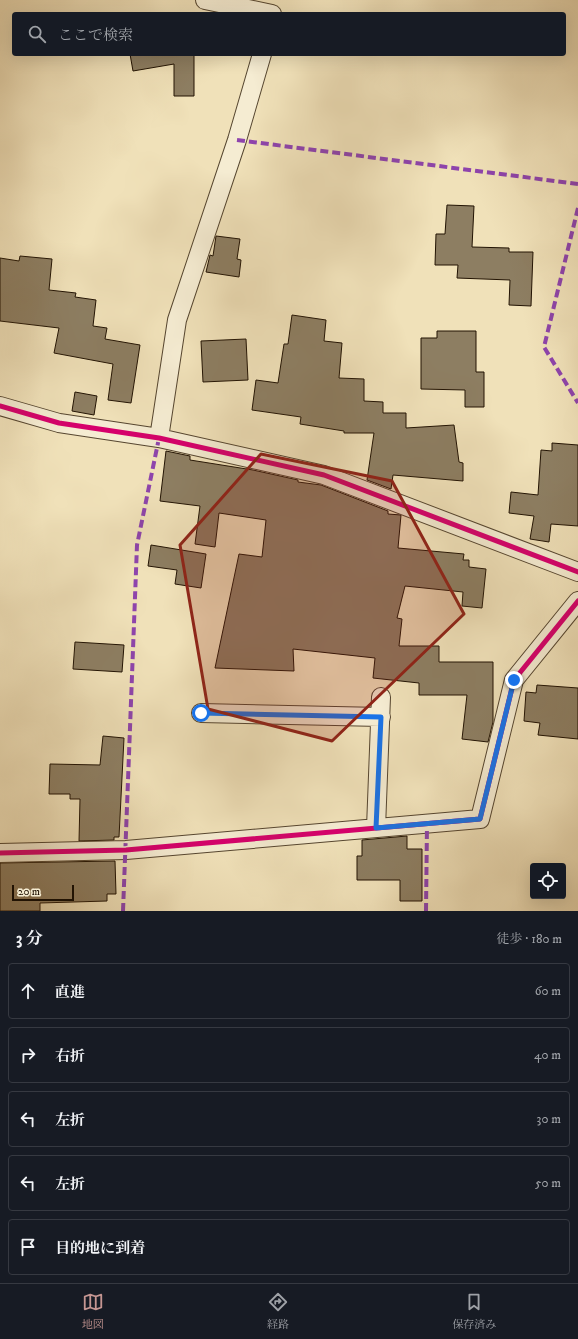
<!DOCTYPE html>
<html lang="ja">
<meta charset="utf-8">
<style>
body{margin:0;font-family:"IM FELL DW Pica","Noto Serif JP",serif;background:#242831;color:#f1f3f6}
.controls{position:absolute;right:12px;bottom:12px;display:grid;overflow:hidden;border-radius:4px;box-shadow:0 4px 16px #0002}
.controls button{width:36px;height:36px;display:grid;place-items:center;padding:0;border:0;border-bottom:1px solid #363941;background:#171b24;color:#f1f3f6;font:20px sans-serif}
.scale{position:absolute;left:12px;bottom:10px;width:62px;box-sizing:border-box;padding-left:4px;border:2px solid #221303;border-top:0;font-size:11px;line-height:14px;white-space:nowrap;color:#221303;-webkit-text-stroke:3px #f5ecd2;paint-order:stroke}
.stop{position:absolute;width:12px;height:12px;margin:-9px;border:3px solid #1a73e8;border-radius:50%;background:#fff}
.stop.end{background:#1a73e8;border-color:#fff;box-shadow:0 1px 4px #0008}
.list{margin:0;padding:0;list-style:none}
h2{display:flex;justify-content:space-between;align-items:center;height:52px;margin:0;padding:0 16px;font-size:17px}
h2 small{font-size:13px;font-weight:400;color:#9ea1a6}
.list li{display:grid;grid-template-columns:26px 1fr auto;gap:12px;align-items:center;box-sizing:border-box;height:56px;margin:0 8px 8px;padding:0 8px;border:1px solid #363941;border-radius:4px}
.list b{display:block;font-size:15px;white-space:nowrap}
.list em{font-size:13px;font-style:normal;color:#9ea1a6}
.icon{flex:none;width:22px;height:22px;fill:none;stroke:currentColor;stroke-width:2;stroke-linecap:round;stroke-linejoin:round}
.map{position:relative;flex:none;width:578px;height:911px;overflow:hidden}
.search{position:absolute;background:#171b24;box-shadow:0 4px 16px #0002;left:12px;right:12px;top:12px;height:44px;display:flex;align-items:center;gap:10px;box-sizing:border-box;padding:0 14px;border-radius:4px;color:#9ea1a6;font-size:15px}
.sheet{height:372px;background:#171b24}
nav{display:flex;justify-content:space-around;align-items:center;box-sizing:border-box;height:56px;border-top:1px solid #363941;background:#171b24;font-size:11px;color:#9ea1a6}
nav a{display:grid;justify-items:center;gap:2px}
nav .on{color:#c59692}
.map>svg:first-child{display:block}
</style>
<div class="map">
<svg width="578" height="911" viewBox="0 0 578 911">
<rect width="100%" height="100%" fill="#f0e1b9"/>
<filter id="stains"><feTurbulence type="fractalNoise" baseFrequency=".005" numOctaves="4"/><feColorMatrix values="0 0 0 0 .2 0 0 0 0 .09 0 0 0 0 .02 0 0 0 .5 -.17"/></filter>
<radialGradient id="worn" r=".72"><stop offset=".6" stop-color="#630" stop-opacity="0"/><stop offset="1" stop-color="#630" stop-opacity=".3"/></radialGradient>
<path fill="#8d7e62" stroke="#221303" d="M 130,54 L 194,54 L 194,96 L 174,96 L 174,64 L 133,71 Z
M 447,205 L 474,206 L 472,247 L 509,248 L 509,252 L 533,252 L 531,306 L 509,305 L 510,280 L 457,278 L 458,265 L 435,265 L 436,234 L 445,234 Z
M 216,236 L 240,239 L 237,259 L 241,260 L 239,277 L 206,272 L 210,255 L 213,256 Z
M 20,256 L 52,259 L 49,290 L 76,293 L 75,297 L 96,300 L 93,326 L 107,328 L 105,339 L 140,345 L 131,403 L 108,400 L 113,364 L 54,353 L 59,328 L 0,321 L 0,258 L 19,261 Z
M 292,315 L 326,320 L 324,341 L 342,343 L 339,378 L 364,379 L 364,401 L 383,402 L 383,413 L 406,413 L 406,428 L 454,425 L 459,462 L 463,463 L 463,481 L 393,475 L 391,489 L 367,480 L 374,433 L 344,433 L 344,431 L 300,424 L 301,417 L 252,410 L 256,380 L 278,383 L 284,344 L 288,344 Z
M 437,331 L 476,331 L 476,372 L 484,372 L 484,407 L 465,407 L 465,390 L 421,389 L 421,338 L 437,338 Z
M 246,339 L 248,380 L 203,382 L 201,341 Z
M 75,392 L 97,396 L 94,415 L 72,411 Z
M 552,443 L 578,445 L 578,526 L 551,524 L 549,542 L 530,539 L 534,516 L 509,513 L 511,492 L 538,495 L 541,450 L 552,451 Z
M 166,451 L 190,456 L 190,460 L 253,470 L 298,480 L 298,482 L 321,485 L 388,511 L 388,514 L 401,515 L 398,548 L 464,554 L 463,560 L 469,560 L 469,567 L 486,569 L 482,608 L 462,606 L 463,592 L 405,586 L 397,618 L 402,619 L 399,646 L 439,646 L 439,662 L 493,662 L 493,722 L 488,742 L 462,739 L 467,695 L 419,695 L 419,683 L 373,678 L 375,658 L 293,649 L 294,671 L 215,668 L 239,554 L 262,557 L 266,520 L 219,513 L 215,547 L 195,544 L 200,506 L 160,501 Z
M 151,545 L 206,554 L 201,588 L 175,584 L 177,570 L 148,566 Z
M 75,642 L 124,645 L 122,672 L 73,669 Z
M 537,685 L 578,688 L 578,739 L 538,735 L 540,723 L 524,721 L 526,692 L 536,693 Z
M 103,736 L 124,738 L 119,837 L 114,837 L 114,840 L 79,841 L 80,799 L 70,799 L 70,794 L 49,794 L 50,764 L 100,765 Z
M 407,836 L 407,849 L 422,849 L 422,901 L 400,901 L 400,880 L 357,880 L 357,856 L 362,856 L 362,840 Z
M 115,861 L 116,894 L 107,894 L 107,901 L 40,903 L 40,911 L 0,911 L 0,863 Z"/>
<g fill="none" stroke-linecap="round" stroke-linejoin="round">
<g stroke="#564630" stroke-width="20">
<path id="minor" d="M 205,0 L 272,14
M 0,406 L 59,423 L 159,438 L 324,475 L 578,572
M 159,438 L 177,320 L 237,140 L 262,54
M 201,713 L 381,717
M 376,828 L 381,697
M 0,853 L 126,850 L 480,819 L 514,680 L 578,601"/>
</g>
<use href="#minor" stroke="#f5ecd2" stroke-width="18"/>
<path stroke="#8e44ad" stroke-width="4" stroke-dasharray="8 4" stroke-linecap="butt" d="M 237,140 L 578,184
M 578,208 L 544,347 L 578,403
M 123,911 L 137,545 L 159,438
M 426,911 L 427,824"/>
<g stroke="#f5ecd2" stroke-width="8">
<path id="cycleway" d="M 0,406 L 59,423 L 159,438 L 324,475 L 578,572
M 0,853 L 126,850 L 480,819 L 514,680 L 578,601"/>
</g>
<use href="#cycleway" stroke="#d6006c" stroke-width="5"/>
</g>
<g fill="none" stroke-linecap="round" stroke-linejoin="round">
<path stroke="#1a73e8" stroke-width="5" d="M 201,713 L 381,717 L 376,828 L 480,819 L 514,680"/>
</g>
<path fill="#8f2418" fill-opacity="0.2" stroke="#8f2418" stroke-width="3" stroke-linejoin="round" d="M 261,454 L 392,481 L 464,614 L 332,741 L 208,709 L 180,545 Z"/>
<rect width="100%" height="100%" filter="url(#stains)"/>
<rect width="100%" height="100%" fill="url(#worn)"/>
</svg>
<div class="controls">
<button><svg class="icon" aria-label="locate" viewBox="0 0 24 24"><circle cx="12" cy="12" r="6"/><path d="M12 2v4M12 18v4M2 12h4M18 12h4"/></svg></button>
</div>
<div class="scale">20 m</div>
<div class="stop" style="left:201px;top:713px"></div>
<div class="stop end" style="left:514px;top:680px"></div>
<div class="search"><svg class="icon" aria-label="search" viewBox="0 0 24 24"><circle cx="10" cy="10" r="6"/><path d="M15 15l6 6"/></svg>ここで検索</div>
</div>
<section class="sheet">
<h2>3 分<small>徒歩 · 180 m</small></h2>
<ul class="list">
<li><svg class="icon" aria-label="ahead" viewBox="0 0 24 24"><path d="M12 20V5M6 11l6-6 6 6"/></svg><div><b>直進</b></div><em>60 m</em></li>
<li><svg class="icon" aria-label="right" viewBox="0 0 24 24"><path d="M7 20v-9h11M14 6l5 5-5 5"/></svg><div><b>右折</b></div><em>40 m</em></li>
<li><svg class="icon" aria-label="left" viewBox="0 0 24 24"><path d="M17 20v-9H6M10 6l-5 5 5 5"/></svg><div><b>左折</b></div><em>30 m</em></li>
<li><svg class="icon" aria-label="left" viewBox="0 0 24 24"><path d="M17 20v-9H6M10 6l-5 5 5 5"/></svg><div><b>左折</b></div><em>50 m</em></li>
<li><svg class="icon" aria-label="arrive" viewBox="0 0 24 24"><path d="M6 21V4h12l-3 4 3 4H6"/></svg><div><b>目的地に到着</b></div></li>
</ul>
</section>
<nav>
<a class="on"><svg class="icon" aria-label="map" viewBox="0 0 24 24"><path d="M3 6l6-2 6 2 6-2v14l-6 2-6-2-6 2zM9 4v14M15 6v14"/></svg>地図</a>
<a><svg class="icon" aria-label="directions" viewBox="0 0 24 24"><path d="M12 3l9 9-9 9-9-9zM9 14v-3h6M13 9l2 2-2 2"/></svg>経路</a>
<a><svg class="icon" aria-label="saved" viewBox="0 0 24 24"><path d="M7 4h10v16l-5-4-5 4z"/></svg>保存済み</a>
</nav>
